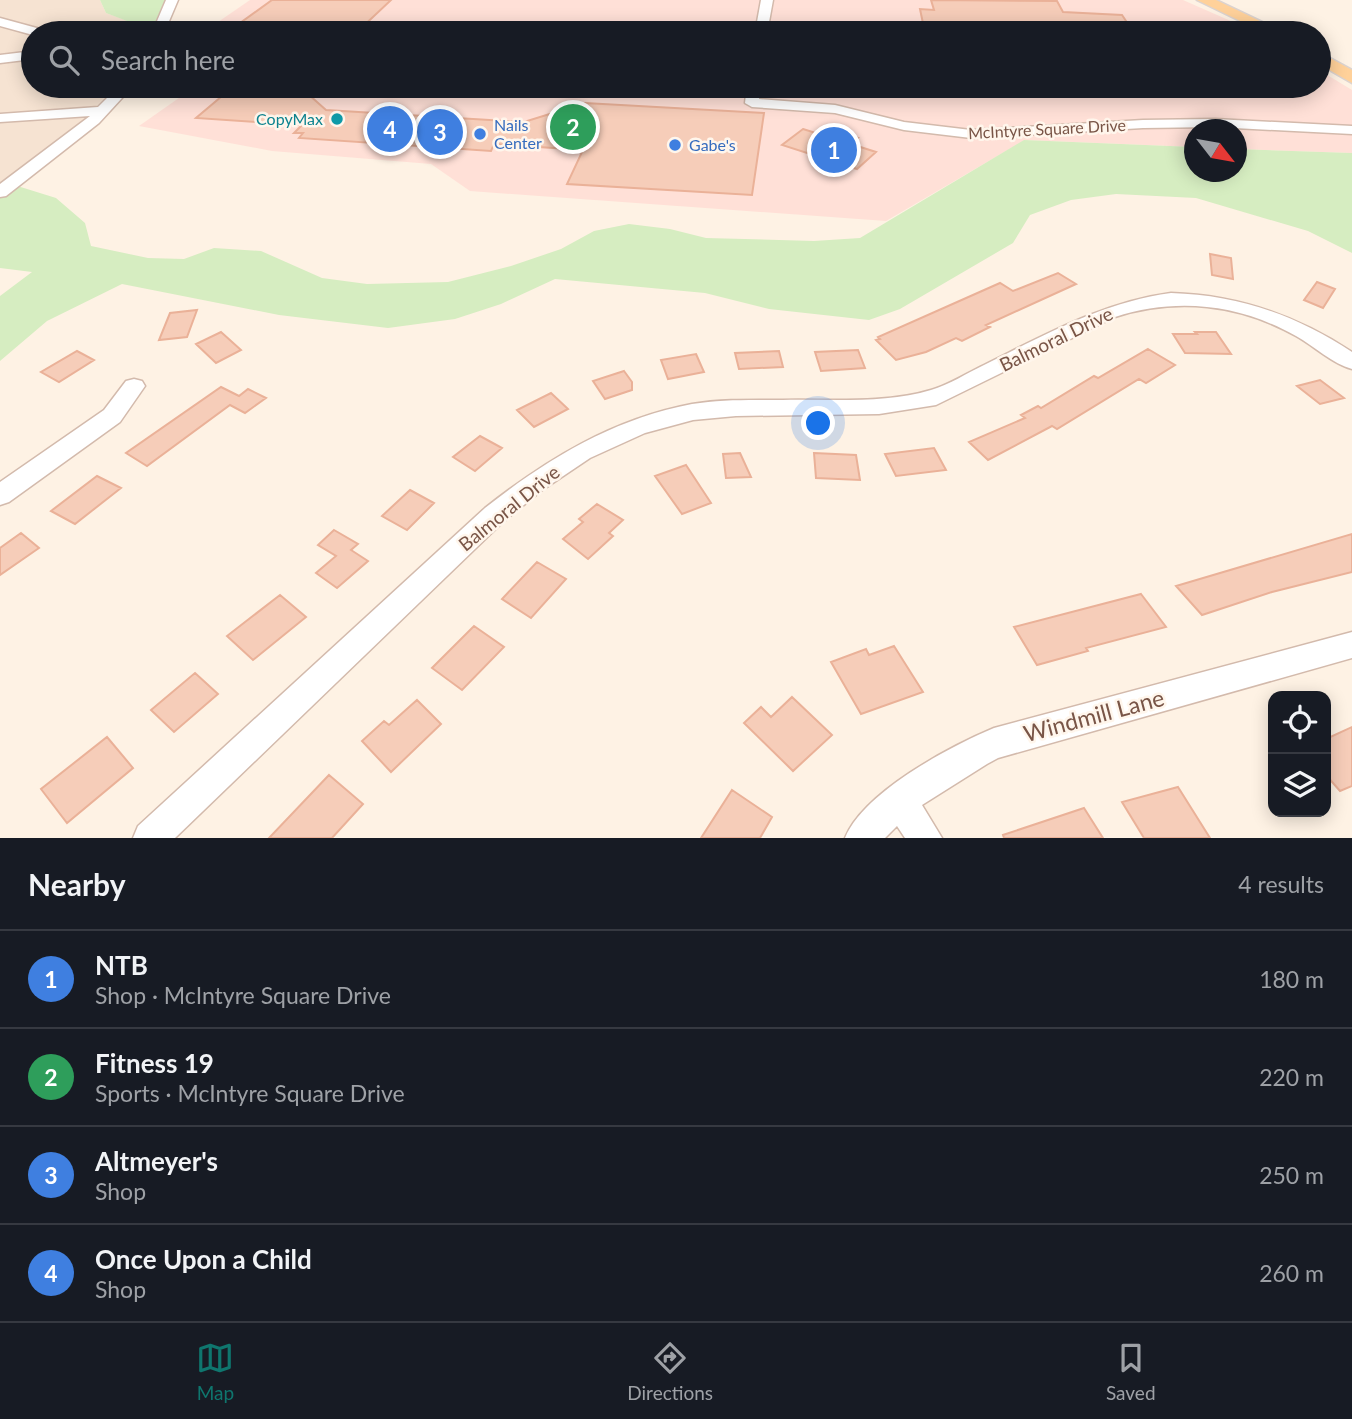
<!DOCTYPE html>
<meta charset="utf-8">
<style>
body{margin:0;font-family:Lato,sans-serif;background:#20242c;color:#f1f3f6}
.controls{position:absolute;right:21px;bottom:21px;display:grid;overflow:hidden;border-radius:14px;box-shadow:0 4px 18px #0003}
.controls button{width:63px;height:63px;display:grid;place-items:center;padding:0;border:0;border-bottom:2px solid #363941;background:#171b24;color:#f1f3f6;font:35px sans-serif}
.compass{position:absolute;left:1184px;top:119px;width:63px;height:63px;border-radius:50%;background:#171b24;box-shadow:0 4px 18px #0003;rotate:121deg}
.you{position:absolute;left:819px;top:424px;width:24px;height:24px;margin:-18px;border:5px solid #fff;border-radius:50%;background:#1a73e8;box-shadow:0 0 0 10px #1a73e833}
.badge{display:grid;place-items:center;width:46px;height:46px;border-radius:50%;background:#0f766e;color:#fff;font-size:23px;font-weight:700}
.pin{position:absolute;translate:-50% -50%;border:4px solid #fff;box-shadow:0 2px 7px #0006}
.list{margin:0;padding:0;list-style:none}
h2{display:flex;justify-content:space-between;align-items:center;height:91px;margin:0;padding:0 28px;font-size:30px}
h2 small{font-size:23px;font-weight:400;color:#9ea1a6}
.list li{display:grid;grid-template-columns:46px 1fr auto;gap:21px;align-items:center;box-sizing:border-box;height:98px;padding:0 28px;border-top:2px solid #363941}
.list b{display:block;font-size:26px;white-space:nowrap}
.list p{margin:0;font-size:23px;white-space:nowrap;color:#9ea1a6}
.list em{font-size:23px;font-style:normal;color:#9ea1a6}
.icon{flex:none;width:38px;height:38px;fill:none;stroke:currentColor;stroke-width:2;stroke-linecap:round;stroke-linejoin:round}
.map{position:relative;flex:none;width:1352px;height:838px;overflow:hidden}
.search{position:absolute;background:#171b24;box-shadow:0 4px 18px #0003;left:21px;right:21px;top:21px;height:77px;display:flex;align-items:center;gap:18px;box-sizing:border-box;padding:0 24px;border-radius:38px;color:#9ea1a6;font-size:26px}
.sheet{height:483px;background:#171b24}
nav{display:flex;justify-content:space-around;align-items:center;box-sizing:border-box;height:98px;border-top:2px solid #363941;background:#171b24;font-size:19px;color:#9ea1a6}
nav a{display:grid;justify-items:center;gap:4px}
nav .on{color:#0f766e}
.map>svg:first-child{display:block}
</style>
<div class="map">
<svg width="1352" height="838" viewBox="0 0 1352 838">
<rect width="100%" height="100%" fill="#fef2e4"/>
<path fill="#f6e3d2" d="M 0,0 L 100,0 L 106,13 L 128,21 L 154,25 L 149,33 L 33,33 L 33,86 L 116,86 L 82,121 L 0,184 Z"/>
<path fill="#ffe0d7" d="M 250,0 L 1183,0 L 1258,33 L 202,33 Z
M 1319,70 L 1352,90 L 1352,153 L 1237,149 L 1236,130 L 1194,130 L 1194,147 L 1025,140 L 886,221 L 470,191 L 431,164 L 272,151 L 139,126 L 196,86 L 1319,86 Z"/>
<path fill="#d6edc1" d="M 100,0 L 165,0 L 154,25 L 127,21 L 106,13 Z
M 1024,140 L 1194,147 L 1194,172 L 1236,172 L 1237,149 L 1352,153 L 1352,253 L 1308,231 L 1196,198 L 1116,194 L 1071,200 L 1030,215 L 1013,243 L 900,309 L 869,320 L 769,309 L 705,293 L 555,279 L 501,304 L 455,319 L 388,328 L 279,315 L 122,284 L 47,321 L 0,361 L 0,296 L 32,272 L 0,268 L 0,192 L 11,184 L 56,198 L 85,223 L 91,246 L 148,258 L 184,259 L 214,248 L 261,251 L 322,278 L 367,284 L 448,282 L 511,266 L 561,249 L 594,231 L 629,224 L 670,229 L 706,238 L 814,241 L 860,238 Z"/>
<path fill="#f6cdb9" stroke="#eab198" stroke-width="2" d="M 272,0 L 391,0 L 356,33 L 314,33 L 318,30 L 236,26 Z
M 931,0 L 1057,1 L 1063,12 L 1122,15 L 1134,33 L 925,33 L 920,9 L 934,10 Z
M 234,86 L 299,86 L 326,110 L 524,122 L 585,103 L 764,113 L 752,195 L 567,184 L 583,150 L 494,144 L 491,151 L 299,138 L 303,133 L 294,133 L 302,125 L 196,118 Z
M 803,129 L 825,136 L 832,130 L 858,138 L 851,144 L 876,152 L 857,169 L 782,145 Z
M 1210,254 L 1231,258 L 1233,279 L 1212,275 Z
M 1058,273 L 1076,284 L 986,325 L 990,327 L 962,341 L 956,338 L 926,352 L 896,360 L 876,340 L 880,339 L 878,337 L 1000,283 L 1013,291 Z
M 1317,282 L 1335,289 L 1323,308 L 1304,300 Z
M 197,310 L 187,337 L 159,340 L 170,313 Z
M 221,332 L 241,350 L 216,363 L 196,344 Z
M 1195,332 L 1216,332 L 1231,354 L 1185,353 L 1173,334 L 1197,334 Z
M 1148,349 L 1175,365 L 1146,383 L 1139,379 L 1057,429 L 1052,426 L 988,460 L 969,442 L 1025,418 L 1021,415 L 1038,406 L 1041,408 L 1094,376 L 1098,378 Z
M 858,350 L 865,368 L 821,371 L 815,352 Z
M 77,351 L 94,360 L 59,382 L 41,372 Z
M 779,351 L 783,367 L 739,369 L 735,353 Z
M 696,354 L 704,372 L 668,379 L 661,360 Z
M 624,371 L 632,382 L 632,390 L 605,399 L 593,381 Z
M 1320,380 L 1344,398 L 1320,404 L 1297,386 Z
M 221,387 L 239,396 L 248,389 L 266,398 L 245,413 L 230,405 L 147,466 L 126,453 Z
M 551,393 L 568,409 L 534,427 L 517,410 Z
M 480,436 L 502,448 L 475,471 L 453,457 Z
M 934,448 L 946,470 L 896,476 L 885,454 Z
M 740,453 L 751,477 L 726,478 L 723,454 Z
M 814,453 L 856,455 L 860,480 L 816,478 Z
M 686,465 L 711,503 L 682,514 L 655,476 Z
M 97,476 L 121,488 L 75,524 L 51,511 Z
M 410,490 L 434,503 L 407,530 L 382,516 Z
M 597,504 L 623,520 L 609,533 L 613,536 L 588,559 L 563,539 L 583,522 L 579,519 Z
M 334,530 L 358,544 L 351,550 L 368,561 L 337,588 L 316,573 L 336,556 L 318,545 Z
M 21,533 L 39,548 L 0,575 L 0,548 Z
M 1352,534 L 1352,572 L 1272,592 L 1202,615 L 1176,586 Z
M 537,562 L 566,579 L 531,618 L 502,599 Z
M 1141,594 L 1166,627 L 1086,648 L 1088,651 L 1037,665 L 1014,627 Z
M 280,595 L 306,617 L 253,660 L 227,636 Z
M 474,626 L 504,647 L 462,690 L 432,668 Z
M 894,646 L 923,692 L 861,714 L 831,662 L 866,649 L 869,655 Z
M 195,673 L 218,694 L 174,732 L 151,710 Z
M 792,697 L 832,735 L 793,771 L 744,723 L 761,707 L 771,717 Z
M 417,700 L 441,724 L 391,772 L 362,741 L 384,721 L 389,725 Z
M 1352,727 L 1352,786 L 1340,791 L 1326,775 L 1326,739 Z
M 107,737 L 133,768 L 67,823 L 41,789 Z
M 329,775 L 363,804 L 332,838 L 269,838 Z
M 1178,787 L 1210,838 L 1144,838 L 1122,802 Z
M 732,790 L 772,817 L 760,838 L 701,838 Z
M 1084,808 L 1103,838 L 1004,838 L 1003,835 Z"/>
<g fill="none" stroke-linecap="round" stroke-linejoin="round">
<g stroke="#d3baac" stroke-width="3">
<path id="minor" d="M 166,0 L 178,0 L 164,33 L 152,33 Z
M 761,0 L 773,0 L 767,33 L 755,33 Z
M 0,18 L 44,30 L 46,33 L 33,35 L 0,26 Z
M 33,51 L 33,59 L 0,63 L 0,55 Z
M 119,86 L 133,86 L 99,123 L 6,196 L 0,197 L 0,184 L 90,116 L 0,122 L 0,114 L 98,107 Z
M 747,86 L 761,86 L 759,99 L 835,105 L 904,122 L 971,130 L 1143,120 L 1215,119 L 1352,126 L 1352,134 L 1215,127 L 1143,128 L 971,138 L 904,130 L 835,113 L 752,107 L 745,103 Z
M 1171,293 C 1238,295 1296,315 1352,352 L 1352,369 C 1333,364 1314,346 1296,336 C 1239,304 1177,297 1115,317 L 936,405 L 879,414 L 736,416 L 693,420 L 645,433 L 590,458 L 541,491 L 503,522 L 175,838 L 133,838 L 138,826 L 485,508 C 547,459 613,419 692,404 C 722,399 753,400 783,400 C 830,399 885,404 931,390 C 949,385 967,373 984,365 C 1045,335 1103,302 1171,293 Z
M 134,379 L 142,381 L 145,386 L 120,422 L 9,502 L 0,505 L 0,482 L 104,410 L 126,381 Z
M 1352,632 L 1352,658 L 998,758 L 987,764 L 922,805 L 942,838 L 905,838 L 897,826 L 885,838 L 845,838 C 864,792 949,747 994,728 Z"/>
</g>
<g stroke="#dcd3cf" stroke-width="3">
<path id="major" d="M 1197,0 L 1216,0 L 1285,33 L 1265,33 Z
M 1319,52 L 1352,70 L 1352,83 L 1319,64 Z"/>
</g>
<use href="#minor" fill="#fff" fill-rule="evenodd"/>
<use href="#major" fill="#ffd19a" fill-rule="evenodd"/>
</g>
<circle fill="#0f9aa8" stroke="#fff6ec" stroke-width="2.5" cx="337" cy="119" r="7"/>
<g fill="#3f7fe0" stroke="#fff6ec" stroke-width="2.5">
<circle cx="480" cy="134" r="7"/>
<circle cx="675" cy="145" r="7"/>
</g>
<g text-anchor="middle" stroke-width="5" stroke-linejoin="round" paint-order="stroke">
<g font-size="16" fill="#0d838f" stroke="#fff6ec" text-anchor="end">
<text x="323" y="125">CopyMax</text>
</g>
<g font-size="16" fill="#366cbe" stroke="#fff6ec" text-anchor="start">
<text x="494" y="131">Nails<tspan x="494" dy="18">Center</tspan></text>
<text x="689" y="151">Gabe's</text>
</g>
<g font-size="16" fill="#795547" stroke="#fff6ec">
<text transform="translate(1047 129) rotate(-3)" y="6">McIntyre Square Drive</text>
</g>
<g font-size="19" fill="#795547" stroke="#fff6ec">
<text transform="translate(1056 339) rotate(-26)" y="7">Balmoral Drive</text>
<text transform="translate(509 508) rotate(-39)" y="7">Balmoral Drive</text>
</g>
<g font-size="23" fill="#795547" stroke="#fff6ec">
<text transform="translate(1094 716) rotate(-15)" y="8">Windmill Lane</text>
</g>
</g>
</svg>
<div class="controls">
<button><svg class="icon" aria-label="locate" viewBox="0 0 24 24"><circle cx="12" cy="12" r="6"/><path d="M12 2v4M12 18v4M2 12h4M18 12h4"/></svg></button>
<button><svg class="icon" aria-label="layers" viewBox="0 0 24 24"><path d="M12 4l9 5-9 5-9-5zM3 14l9 5 9-5"/></svg></button>
</div>
<svg class="compass" viewBox="-18 -18 36 36"><path d="M0-13l5 13h-10z" fill="#e53935"/><path d="M0 13l5-13h-10z" fill="#9ea1a6"/></svg>
<div class="you"></div>
<div class="pin badge" style="left:834px;top:150px;background:#3f7fe0">1</div>
<div class="pin badge" style="left:573px;top:127px;background:#2e9e5b">2</div>
<div class="pin badge" style="left:440px;top:132px;background:#3f7fe0">3</div>
<div class="pin badge" style="left:390px;top:129px;background:#3f7fe0">4</div>
<div class="search"><svg class="icon" aria-label="search" viewBox="0 0 24 24"><circle cx="10" cy="10" r="6"/><path d="M15 15l6 6"/></svg>Search here</div>
</div>
<section class="sheet">
<h2>Nearby<small>4 results</small></h2>
<ul class="list">
<li><span class="badge" style="background:#3f7fe0">1</span><div><b>NTB</b><p>Shop · McIntyre Square Drive</p></div><em>180 m</em></li>
<li><span class="badge" style="background:#2e9e5b">2</span><div><b>Fitness 19</b><p>Sports · McIntyre Square Drive</p></div><em>220 m</em></li>
<li><span class="badge" style="background:#3f7fe0">3</span><div><b>Altmeyer's</b><p>Shop</p></div><em>250 m</em></li>
<li><span class="badge" style="background:#3f7fe0">4</span><div><b>Once Upon a Child</b><p>Shop</p></div><em>260 m</em></li>
</ul>
</section>
<nav>
<a class="on"><svg class="icon" aria-label="map" viewBox="0 0 24 24"><path d="M3 6l6-2 6 2 6-2v14l-6 2-6-2-6 2zM9 4v14M15 6v14"/></svg>Map</a>
<a><svg class="icon" aria-label="directions" viewBox="0 0 24 24"><path d="M12 3l9 9-9 9-9-9zM9 14v-3h6M13 9l2 2-2 2"/></svg>Directions</a>
<a><svg class="icon" aria-label="saved" viewBox="0 0 24 24"><path d="M7 4h10v16l-5-4-5 4z"/></svg>Saved</a>
</nav>
